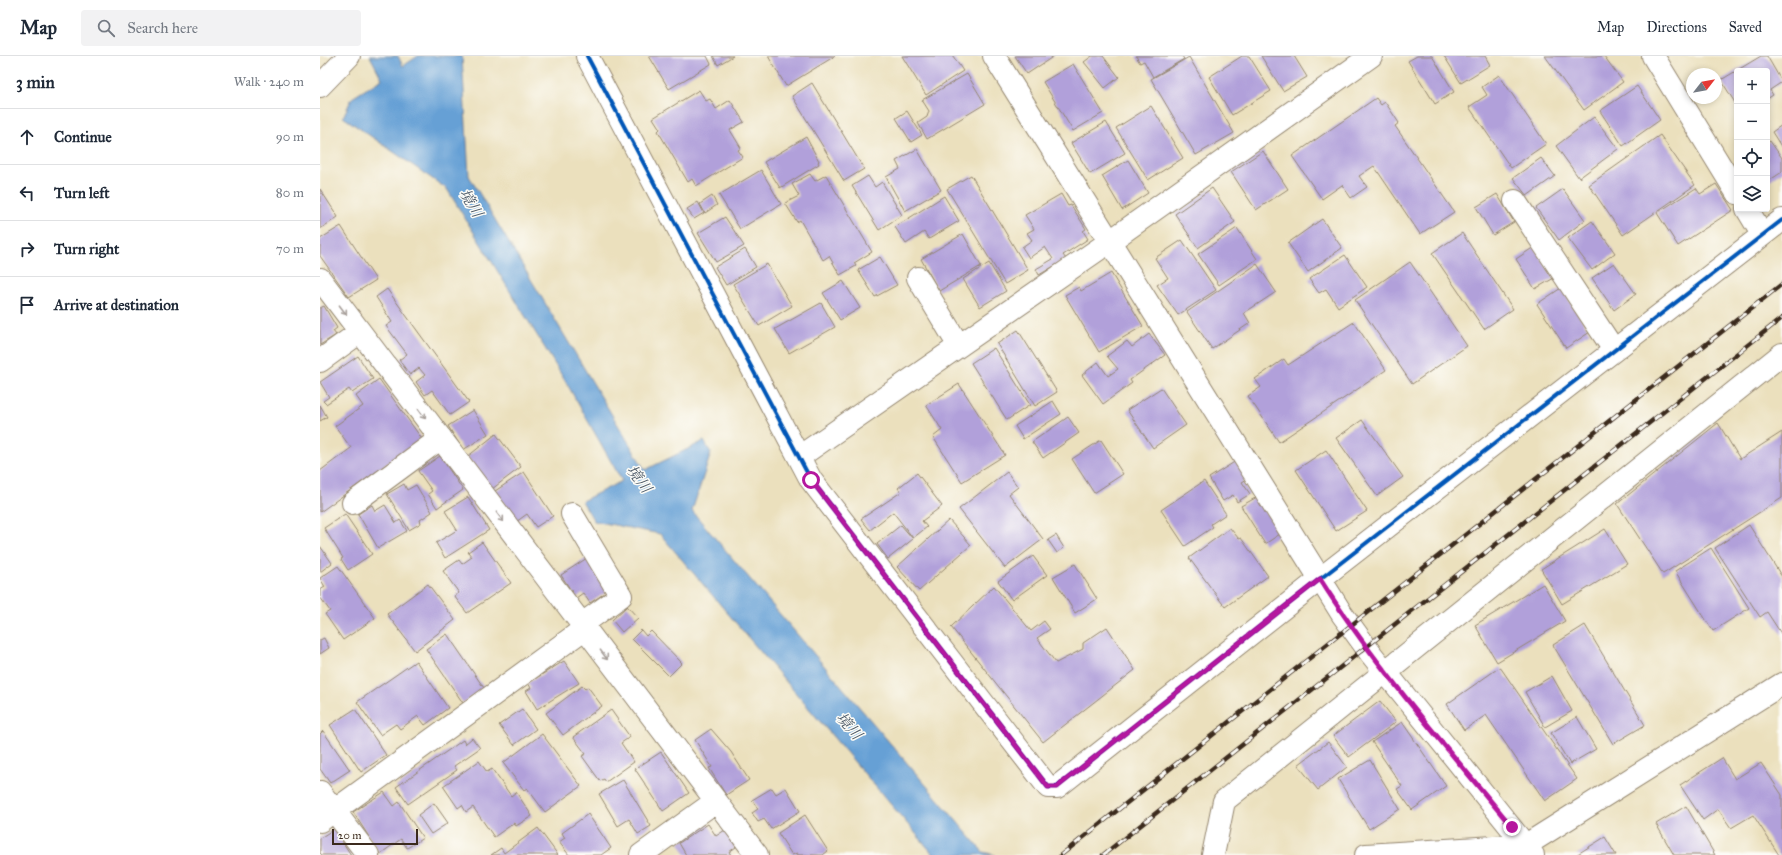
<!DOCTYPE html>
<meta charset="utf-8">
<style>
body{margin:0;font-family:"IM FELL Great Primer","Noto Serif JP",serif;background:#f2f2f3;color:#1f2937}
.controls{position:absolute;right:12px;top:12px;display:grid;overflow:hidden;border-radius:4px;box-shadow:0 2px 6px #0003}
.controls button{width:36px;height:36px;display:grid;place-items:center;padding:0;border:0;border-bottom:1px solid #e0e1e3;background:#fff;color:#1f2937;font:20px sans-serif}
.compass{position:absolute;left:1366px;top:12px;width:36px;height:36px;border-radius:50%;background:#fff;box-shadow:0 2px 6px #0003;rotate:59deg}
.scale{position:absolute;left:12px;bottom:10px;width:86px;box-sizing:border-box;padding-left:4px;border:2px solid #3b2a1e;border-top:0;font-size:11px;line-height:14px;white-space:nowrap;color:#3b2a1e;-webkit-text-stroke:3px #fdfcf7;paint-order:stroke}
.stop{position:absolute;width:12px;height:12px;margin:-9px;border:3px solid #b5179e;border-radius:50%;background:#fff}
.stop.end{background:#b5179e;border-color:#fff;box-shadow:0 1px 4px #0008}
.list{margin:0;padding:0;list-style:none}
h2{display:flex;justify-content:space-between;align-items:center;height:52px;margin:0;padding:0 16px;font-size:17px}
h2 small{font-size:13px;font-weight:400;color:#747a83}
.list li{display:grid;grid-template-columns:26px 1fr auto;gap:12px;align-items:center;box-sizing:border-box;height:56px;padding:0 16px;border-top:1px solid #e0e1e3}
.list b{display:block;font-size:15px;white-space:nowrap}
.list em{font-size:13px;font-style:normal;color:#747a83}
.icon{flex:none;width:22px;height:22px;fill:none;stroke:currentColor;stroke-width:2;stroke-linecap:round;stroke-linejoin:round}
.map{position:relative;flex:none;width:1462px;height:799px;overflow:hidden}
header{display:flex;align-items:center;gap:24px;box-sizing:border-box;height:56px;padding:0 20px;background:#fff;border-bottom:1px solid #e0e1e3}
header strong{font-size:19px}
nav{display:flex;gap:22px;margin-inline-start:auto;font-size:14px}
.search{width:280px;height:36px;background:#f2f2f3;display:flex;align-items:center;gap:10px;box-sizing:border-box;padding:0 14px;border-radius:4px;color:#747a83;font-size:15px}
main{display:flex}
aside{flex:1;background:#fff}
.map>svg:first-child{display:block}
</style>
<header>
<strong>Map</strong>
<div class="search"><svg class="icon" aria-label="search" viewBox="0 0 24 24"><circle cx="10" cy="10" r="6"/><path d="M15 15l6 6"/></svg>Search here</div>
<nav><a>Map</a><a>Directions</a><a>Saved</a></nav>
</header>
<main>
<aside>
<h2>3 min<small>Walk · 240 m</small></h2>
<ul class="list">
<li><svg class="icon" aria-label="ahead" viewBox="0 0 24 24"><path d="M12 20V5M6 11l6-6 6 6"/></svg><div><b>Continue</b></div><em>90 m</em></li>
<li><svg class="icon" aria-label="left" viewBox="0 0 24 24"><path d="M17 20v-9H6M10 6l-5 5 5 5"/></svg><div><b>Turn left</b></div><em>80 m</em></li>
<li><svg class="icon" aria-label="right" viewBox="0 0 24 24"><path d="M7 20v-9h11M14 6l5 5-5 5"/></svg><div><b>Turn right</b></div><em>70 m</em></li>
<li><svg class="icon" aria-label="arrive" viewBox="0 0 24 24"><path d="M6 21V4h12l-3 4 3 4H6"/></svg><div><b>Arrive at destination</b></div></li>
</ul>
</aside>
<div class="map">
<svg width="1462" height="799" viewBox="0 0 1462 799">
<rect width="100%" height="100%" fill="#fdfcf7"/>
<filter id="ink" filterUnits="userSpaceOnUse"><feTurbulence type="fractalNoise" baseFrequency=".025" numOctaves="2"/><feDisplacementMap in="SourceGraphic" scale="8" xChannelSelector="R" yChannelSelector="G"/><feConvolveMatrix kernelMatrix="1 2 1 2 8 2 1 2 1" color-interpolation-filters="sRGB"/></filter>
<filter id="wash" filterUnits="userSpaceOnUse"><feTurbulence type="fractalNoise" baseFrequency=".012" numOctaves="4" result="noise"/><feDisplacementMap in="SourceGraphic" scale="16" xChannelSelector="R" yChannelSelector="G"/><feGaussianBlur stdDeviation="0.9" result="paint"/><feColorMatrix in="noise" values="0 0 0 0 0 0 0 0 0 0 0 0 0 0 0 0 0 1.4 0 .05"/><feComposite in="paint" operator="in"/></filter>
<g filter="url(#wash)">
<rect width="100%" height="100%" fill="#ebe0bd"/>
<path fill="#66a0d5" stroke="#50657a" d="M 50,0 L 78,0 L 83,10 L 98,0 L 142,0 L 149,120 L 325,414 L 384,385 L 391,397 L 372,455 L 663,796 L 675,799 L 614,799 L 340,478 L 274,465 L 262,445 L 302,425 L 247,328 L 127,133 L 23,61 L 32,42 L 62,23 Z"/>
<g id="blocks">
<path fill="#b1a0da" d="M 329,0 L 387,0 L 391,8 L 349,33 Z
M 393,0 L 413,0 L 398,9 Z
M 448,0 L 515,0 L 466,30 Z
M 582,0 L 633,0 L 643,15 L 606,39 Z
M 695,0 L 734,0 L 707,18 Z
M 772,0 L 783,0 L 799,21 L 785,32 L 764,6 Z
M 816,0 L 862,0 L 864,3 L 833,21 L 824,5 L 820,7 Z
M 922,0 L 929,0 L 951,35 L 912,59 L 889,21 Z
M 941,0 L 974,0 L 987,21 L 963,35 Z
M 1097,0 L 1112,0 L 1134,36 L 1115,48 L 1088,5 Z
M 1124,0 L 1165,0 L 1170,9 L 1141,27 Z
M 1225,0 L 1284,0 L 1303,26 L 1264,54 Z
M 1441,0 L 1447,0 L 1462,26 L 1450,34 L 1453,39 L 1447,43 L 1447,15 L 1417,15 L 1417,50 L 1401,24 Z
M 869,1 L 914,77 L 876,99 L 831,23 Z
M 753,8 L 783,57 L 753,75 L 723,26 Z
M 647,18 L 665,48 L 607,83 L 598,67 L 607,61 L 609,55 L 602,44 Z
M 1179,19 L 1226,88 L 1191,112 L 1149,51 L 1167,39 L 1162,31 Z
M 492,27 L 544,113 L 524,125 L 472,40 Z
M 1317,30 L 1340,64 L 1303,90 L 1280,55 Z
M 379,34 L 386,45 L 390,43 L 396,53 L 410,44 L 424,66 L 410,74 L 421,92 L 418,94 L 423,101 L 376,130 L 372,123 L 368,126 L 338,75 L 340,73 L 333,62 Z
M 1056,42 L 1061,49 L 1065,46 L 1079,67 L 1075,70 L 1134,156 L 1100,178 L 1054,110 L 1039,120 L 1047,131 L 1031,142 L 1022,129 L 1002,143 L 972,100 Z
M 831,50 L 863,102 L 828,124 L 796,72 Z
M 587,55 L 602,79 L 591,86 L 576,62 Z
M 1274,61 L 1298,93 L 1259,122 L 1236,90 Z
M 786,66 L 805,97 L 770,118 L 751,87 Z
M 1462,69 L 1462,92 L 1452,76 Z
M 1340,79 L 1375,129 L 1303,179 L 1269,129 Z
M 486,81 L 499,105 L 498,106 L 499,108 L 460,132 L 444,106 Z
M 1450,85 L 1462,102 L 1462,116 L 1447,126 L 1447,87 Z
M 597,93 L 621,134 L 585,155 L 566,121 L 580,113 L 576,105 Z
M 943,95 L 968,133 L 936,154 L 911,116 Z
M 1221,102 L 1235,120 L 1207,140 L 1193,122 Z
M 808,104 L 828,137 L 802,154 L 782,120 Z
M 441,114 L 461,148 L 420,173 L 399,139 Z
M 490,118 L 495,125 L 506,119 L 552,196 L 534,207 L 536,210 L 520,219 L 509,200 L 503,204 L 480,164 L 477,166 L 465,147 L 479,140 L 472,128 Z
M 651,119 L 708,214 L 685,228 L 627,133 Z
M 548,120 L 555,131 L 562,126 L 582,159 L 559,174 L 532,130 Z
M 1396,128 L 1413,154 L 1358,190 L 1337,157 L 1376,132 L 1380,138 Z
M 892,132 L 915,166 L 878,192 L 855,158 Z
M 0,133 L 18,161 L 0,173 Z
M 1243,133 L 1265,164 L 1239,184 L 1216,152 Z
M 741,138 L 748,150 L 751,149 L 766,173 L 763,175 L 768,183 L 743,199 L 746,203 L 719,219 L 716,213 L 733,203 L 725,191 L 709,202 L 702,191 L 712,184 L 707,177 L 714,173 L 705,159 Z
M 1177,138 L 1194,166 L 1173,179 L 1156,151 Z
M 392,140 L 397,149 L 385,157 L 380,148 Z
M 624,140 L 639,165 L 609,183 L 604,176 L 586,188 L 575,171 Z
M 378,146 L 384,157 L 374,163 L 367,153 Z
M 405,161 L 424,190 L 396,206 L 378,177 Z
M 1002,163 L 1022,192 L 988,216 L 968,187 Z
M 1272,165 L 1295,197 L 1272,214 L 1248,182 Z
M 21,170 L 56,224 L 29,241 L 0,200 L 0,183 Z
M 917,172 L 937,203 L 899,229 L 878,198 Z
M 1142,177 L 1193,253 L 1164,273 L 1112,197 Z
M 643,178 L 661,210 L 619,235 L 601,203 Z
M 862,184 L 896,234 L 858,259 L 837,229 L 848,222 L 835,202 Z
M 1214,191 L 1234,222 L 1215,233 L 1196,203 Z
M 425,193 L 436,211 L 406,229 L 395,211 Z
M 1025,199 L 1047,231 L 1018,251 L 1006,233 L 999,237 L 989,223 Z
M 560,201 L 577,229 L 555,241 L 538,214 Z
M 1090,206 L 1147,290 L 1092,328 L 1035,244 Z
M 669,207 L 686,235 L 660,251 L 643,223 Z
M 1294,207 L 1316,238 L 1294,254 L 1272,222 Z
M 447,208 L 472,250 L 439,270 L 413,228 Z
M 937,208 L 956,236 L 924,257 L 930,267 L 892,293 L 867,256 Z
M 791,217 L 823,270 L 779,296 L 745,239 L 759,231 L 761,235 Z
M 523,225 L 540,252 L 520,264 L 503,237 Z
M 1241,232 L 1270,276 L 1246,292 L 1217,248 Z
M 67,233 L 149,346 L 130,359 L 112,334 L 105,339 L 96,326 L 105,319 L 99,312 L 90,319 L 79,304 L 87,298 L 66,270 L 72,266 L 56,241 Z
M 501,247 L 515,271 L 469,297 L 455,273 Z
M 4,250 L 17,272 L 13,275 L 16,279 L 0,289 L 0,252 Z
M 1034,266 L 1066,314 L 959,386 L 928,340 L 941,331 L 935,323 L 964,303 L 968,309 Z
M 698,274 L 737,336 L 715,350 L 677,288 Z
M 829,278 L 845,299 L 810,324 L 812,327 L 783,348 L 762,319 L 778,306 L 788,320 L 798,313 L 787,300 L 807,285 L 812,291 Z
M 674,292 L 710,349 L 687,364 L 651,307 Z
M 38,300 L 53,323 L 32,337 L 29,333 L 6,348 L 3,345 L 9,341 L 0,326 Z
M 59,323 L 102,383 L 0,456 L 0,415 L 31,392 L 15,370 L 43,350 L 36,340 Z
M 639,328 L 685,399 L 642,426 L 613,381 L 622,374 L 606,349 Z
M 841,332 L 866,369 L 833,392 L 807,354 Z
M 733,345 L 741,358 L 703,383 L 695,370 Z
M 0,349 L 7,361 L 0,365 Z
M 153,354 L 168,378 L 143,394 L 128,370 Z
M 748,361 L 759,377 L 723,402 L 712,386 Z
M 1042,364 L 1083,421 L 1057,440 L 1016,382 Z
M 1398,367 L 1420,403 L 1462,376 L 1462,442 L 1343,518 L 1297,448 Z
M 176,378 L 201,411 L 172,433 L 147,401 Z
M 781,384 L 803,418 L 774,437 L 752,403 Z
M 1006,394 L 1047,455 L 1016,475 L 976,414 Z
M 120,400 L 143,434 L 117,452 L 108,438 L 112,435 L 98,415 Z
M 916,405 L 927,423 L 922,426 L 930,438 L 917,446 L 913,439 L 903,445 L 889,422 Z
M 204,416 L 233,460 L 216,471 L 207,458 L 196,466 L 175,435 Z
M 687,416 L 698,431 L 689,438 L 723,483 L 685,512 L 639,453 Z
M 597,417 L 622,450 L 602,465 L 607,471 L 593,482 L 573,456 L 550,474 L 541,463 L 581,436 L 578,432 Z
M 884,425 L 906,458 L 891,468 L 893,471 L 865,490 L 841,454 Z
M 84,428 L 87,434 L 96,429 L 112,456 L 100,464 L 101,467 L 89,474 L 67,438 Z
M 148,441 L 169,474 L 125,502 L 116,487 L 137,474 L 125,455 Z
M 937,441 L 960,478 L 945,488 L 921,450 Z
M 52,449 L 55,455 L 65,449 L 76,467 L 80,464 L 87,475 L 58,492 L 38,458 Z
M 25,458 L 52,498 L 28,514 L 21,503 L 23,502 L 4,472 Z
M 629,464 L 651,489 L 599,535 L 577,511 Z
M 581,469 L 593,483 L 568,503 L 557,488 Z
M 1429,469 L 1462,521 L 1462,579 L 1447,556 L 1440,561 L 1395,492 Z
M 910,472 L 919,483 L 921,482 L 948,520 L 905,551 L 869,502 Z
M 1285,473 L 1307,508 L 1242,548 L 1221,513 Z
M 736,479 L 744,492 L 737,497 L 728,484 Z
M 162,486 L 191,527 L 147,557 L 134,540 L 139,537 L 123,515 L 139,504 L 142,508 L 152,501 L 148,496 Z
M 0,490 L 12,507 L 0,516 Z
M 1391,492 L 1429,552 L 1393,575 L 1355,515 Z
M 713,500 L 727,519 L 692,544 L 678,525 Z
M 267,502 L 288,535 L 270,547 L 263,537 L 256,542 L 241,519 Z
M 755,508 L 777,543 L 755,557 L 733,521 Z
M 18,510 L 55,562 L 23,584 L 5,558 L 10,555 L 0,541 L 0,534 L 5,531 L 0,522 Z
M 108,528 L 135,564 L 95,595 L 67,558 Z
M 1223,528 L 1245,565 L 1177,606 L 1155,569 Z
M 674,530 L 711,575 L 724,565 L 730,573 L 717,582 L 736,607 L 763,593 L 763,587 L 787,571 L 815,614 L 723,686 L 631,571 Z
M 307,550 L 318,562 L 302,576 L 292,564 Z
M 1265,569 L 1325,669 L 1293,688 L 1233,589 Z
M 321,574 L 326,580 L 331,575 L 362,607 L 349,620 L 312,583 Z
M 127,578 L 164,632 L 143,647 L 106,593 Z
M 4,582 L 9,592 L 0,598 L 0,584 Z
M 96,605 L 128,652 L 105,669 L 98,660 L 80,673 L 76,668 L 60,679 L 37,646 Z
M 244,605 L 259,627 L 217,653 L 206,635 L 211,632 L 208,627 Z
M 1180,611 L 1257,723 L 1225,745 L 1166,659 L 1144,674 L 1127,648 Z
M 1232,620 L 1252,655 L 1225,671 L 1205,636 Z
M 262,630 L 265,633 L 268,631 L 282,650 L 243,679 L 226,657 Z
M 1060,645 L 1076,666 L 1029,701 L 1013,680 Z
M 35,653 L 66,699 L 41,716 L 10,669 Z
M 202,653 L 216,673 L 194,689 L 179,669 Z
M 291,654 L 310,681 L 301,687 L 314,706 L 286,726 L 284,723 L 280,725 L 262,700 L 266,698 L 253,681 Z
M 1257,661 L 1276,693 L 1250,708 L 1231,677 Z
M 1082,666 L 1126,730 L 1092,754 L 1077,733 L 1082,730 L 1052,686 Z
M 391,673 L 411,696 L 429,724 L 406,739 L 389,712 L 392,711 L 375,684 Z
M 3,675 L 30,714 L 10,727 L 0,713 L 0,678 Z
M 222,678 L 261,730 L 225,756 L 207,732 L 204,734 L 183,707 Z
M 152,682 L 160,692 L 134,710 L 137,714 L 88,748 L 76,731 L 143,684 L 145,688 Z
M 1008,686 L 1027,711 L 998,734 L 978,709 Z
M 341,696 L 369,737 L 343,755 L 315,713 Z
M 1402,702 L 1415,723 L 1441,707 L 1462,739 L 1462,799 L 1459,799 L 1433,759 L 1411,772 L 1398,753 L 1383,764 L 1360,729 Z
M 1050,704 L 1080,753 L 1049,773 L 1018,723 Z
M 159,705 L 167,716 L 172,713 L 191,740 L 196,736 L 212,760 L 196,770 L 194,767 L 174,781 L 153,751 L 146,756 L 142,749 L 138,752 L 123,730 Z
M 303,724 L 331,770 L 318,778 L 309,763 L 298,770 L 279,738 Z
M 452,732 L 456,738 L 466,732 L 480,755 L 451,773 L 444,763 L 438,766 L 432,757 L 438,753 L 432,744 Z
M 64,736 L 74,750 L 79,746 L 103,782 L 87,792 L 81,783 L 60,798 L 33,756 Z
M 114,747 L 128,767 L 111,778 L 98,759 Z
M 1366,750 L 1395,799 L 1354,799 L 1336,768 Z
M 268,758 L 291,792 L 281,799 L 249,799 L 239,786 L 245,782 L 242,777 Z
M 485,759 L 508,795 L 503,799 L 478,799 L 477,797 L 472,799 L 458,777 Z
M 388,768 L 396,780 L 405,774 L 416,791 L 409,796 L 411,799 L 366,799 L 359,787 Z
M 218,772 L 238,799 L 171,799 L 181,792 L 184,797 Z
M 14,773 L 31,799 L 2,799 L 0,797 L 0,782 Z
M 1285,781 L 1296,799 L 1256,799 Z"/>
</g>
</g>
<g filter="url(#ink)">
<use href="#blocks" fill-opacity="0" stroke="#93856e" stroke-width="1"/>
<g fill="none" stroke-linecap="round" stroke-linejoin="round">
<g stroke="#93856e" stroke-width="24">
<path id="minor" d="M 267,0 L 491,424 L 728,731 L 737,731 L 1000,523 L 1462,164
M 674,0 L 1022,558 L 1051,598 L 1213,799
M 1333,0 L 1417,137
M 0,30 L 29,0
M 1195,145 L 1294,294
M 1427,153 L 1442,178
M 598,222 L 639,290
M 0,223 L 437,799
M 0,305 L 40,276
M 479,401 L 789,186 L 1051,0
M 33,447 L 121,382
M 252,458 L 301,540 L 261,569
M 0,736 L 48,799
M 0,765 L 264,573
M 321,799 L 396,745
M 893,799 L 904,745 L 1462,298
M 1046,799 L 1206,789 L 1462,628"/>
</g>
<use href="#minor" stroke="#fff" stroke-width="22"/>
<g stroke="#3b2a1e" stroke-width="4.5">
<path id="rail" d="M 741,799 L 1462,228
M 783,799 L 1462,262"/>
</g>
<use href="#rail" stroke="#fdfcf7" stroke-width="3" stroke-dasharray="9" stroke-linecap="butt"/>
<g stroke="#fdfcf7" stroke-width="6">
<path id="cycleway" d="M 267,0 L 491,424 L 728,731 L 737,731 L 1000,523 L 1462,164"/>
</g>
<use href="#cycleway" stroke="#0057b8" stroke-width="4"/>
</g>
<defs><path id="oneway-shaft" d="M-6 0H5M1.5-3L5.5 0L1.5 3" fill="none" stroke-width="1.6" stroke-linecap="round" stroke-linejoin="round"/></defs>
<g stroke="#a79f9a">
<use href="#oneway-shaft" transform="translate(23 254) rotate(53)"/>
<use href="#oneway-shaft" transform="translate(102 358) rotate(53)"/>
<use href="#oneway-shaft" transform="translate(180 461) rotate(53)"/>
<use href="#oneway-shaft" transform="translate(284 599) rotate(53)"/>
</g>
</g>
<g fill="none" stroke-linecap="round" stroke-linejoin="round" filter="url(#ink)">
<path stroke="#b5179e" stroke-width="5" d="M 491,424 L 728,731 L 737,731 L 1000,523 C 1056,612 1126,690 1192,771"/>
</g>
<g text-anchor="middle" stroke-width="3" stroke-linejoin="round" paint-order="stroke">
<g font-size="15" font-style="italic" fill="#4c5967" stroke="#fdfcf7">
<text transform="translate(151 147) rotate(59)" y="5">境川</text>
<text transform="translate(319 423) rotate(53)" y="5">境川</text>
<text transform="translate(529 670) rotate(49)" y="5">境川</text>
</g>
</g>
</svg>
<div class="controls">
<button>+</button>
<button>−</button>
<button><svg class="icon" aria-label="locate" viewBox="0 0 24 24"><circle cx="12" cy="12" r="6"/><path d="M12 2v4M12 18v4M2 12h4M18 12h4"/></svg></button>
<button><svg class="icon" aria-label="layers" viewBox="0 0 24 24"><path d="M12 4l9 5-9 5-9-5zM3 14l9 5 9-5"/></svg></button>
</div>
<svg class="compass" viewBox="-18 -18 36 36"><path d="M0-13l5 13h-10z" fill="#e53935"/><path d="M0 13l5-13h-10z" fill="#747a83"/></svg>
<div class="scale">20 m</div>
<div class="stop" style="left:491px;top:424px"></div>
<div class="stop end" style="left:1192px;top:771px"></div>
</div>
</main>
